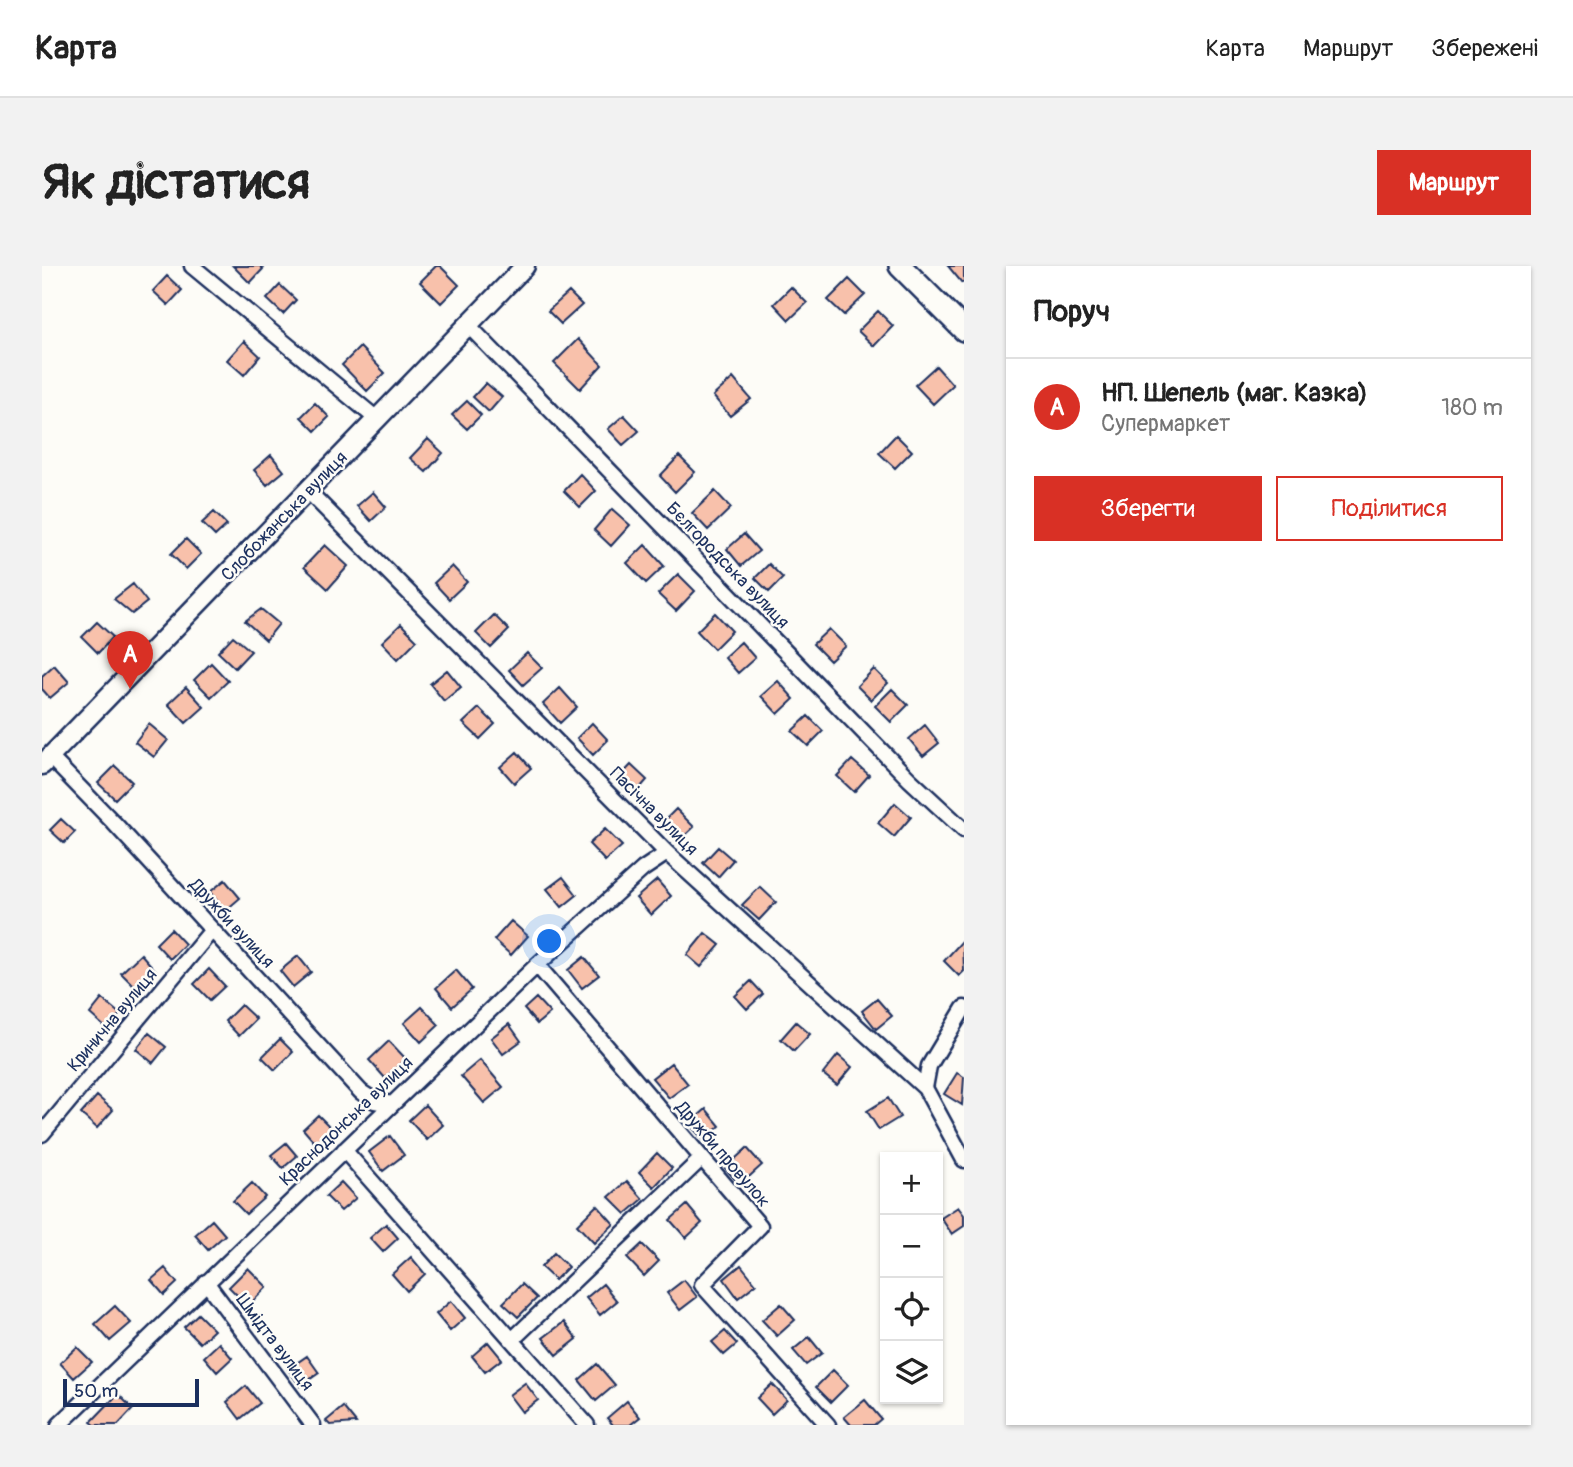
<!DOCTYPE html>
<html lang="uk">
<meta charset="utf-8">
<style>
body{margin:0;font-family:Pangolin,sans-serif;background:#f2f2f2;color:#222}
.controls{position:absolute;right:21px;bottom:21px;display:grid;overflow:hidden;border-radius:0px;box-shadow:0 2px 5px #0004}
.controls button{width:63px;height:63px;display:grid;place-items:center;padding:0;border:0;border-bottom:2px solid #e0e0e0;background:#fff;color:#222;font:35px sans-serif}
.scale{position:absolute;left:21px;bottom:18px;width:136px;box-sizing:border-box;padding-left:7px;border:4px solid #1b2f5e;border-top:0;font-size:19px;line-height:24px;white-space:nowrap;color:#1b2f5e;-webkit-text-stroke:5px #fdfcf7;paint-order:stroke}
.you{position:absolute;left:508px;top:676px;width:24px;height:24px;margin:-18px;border:5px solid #fff;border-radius:50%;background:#1a73e8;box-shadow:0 0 0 10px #1a73e833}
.badge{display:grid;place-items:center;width:46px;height:46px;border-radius:50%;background:#d93025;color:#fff;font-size:23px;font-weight:700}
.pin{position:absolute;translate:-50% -58px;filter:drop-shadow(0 2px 4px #0008)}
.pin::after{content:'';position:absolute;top:37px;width:24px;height:21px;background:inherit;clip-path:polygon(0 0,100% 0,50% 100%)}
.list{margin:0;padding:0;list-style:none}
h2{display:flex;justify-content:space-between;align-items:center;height:91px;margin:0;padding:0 28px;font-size:30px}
h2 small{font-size:23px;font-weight:400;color:#767676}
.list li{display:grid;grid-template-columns:46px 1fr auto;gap:21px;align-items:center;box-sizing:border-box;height:98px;padding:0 28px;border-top:2px solid #e0e0e0}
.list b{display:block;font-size:26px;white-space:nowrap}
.list p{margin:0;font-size:23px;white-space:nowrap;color:#767676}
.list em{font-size:23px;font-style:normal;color:#767676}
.actions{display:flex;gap:14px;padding:21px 28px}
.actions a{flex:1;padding:16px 0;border:2px solid #d93025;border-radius:0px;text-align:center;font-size:24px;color:#d93025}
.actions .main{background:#d93025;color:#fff}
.icon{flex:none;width:38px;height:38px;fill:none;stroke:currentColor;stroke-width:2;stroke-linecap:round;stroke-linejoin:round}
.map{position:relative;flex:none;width:922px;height:1159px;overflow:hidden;border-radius:0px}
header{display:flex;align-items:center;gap:42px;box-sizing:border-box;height:98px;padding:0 35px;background:#fff;border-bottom:2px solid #e0e0e0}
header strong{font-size:33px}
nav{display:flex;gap:38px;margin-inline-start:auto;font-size:24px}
.intro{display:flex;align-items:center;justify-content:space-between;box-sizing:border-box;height:168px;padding:0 42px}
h1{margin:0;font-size:49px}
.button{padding:18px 32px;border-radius:0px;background:#d93025;color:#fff;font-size:24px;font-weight:700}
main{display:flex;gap:42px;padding:0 42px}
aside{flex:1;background:#fff;border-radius:0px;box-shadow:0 2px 5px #0004}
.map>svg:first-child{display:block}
</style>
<header>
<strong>Карта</strong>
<nav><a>Карта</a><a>Маршрут</a><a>Збережені</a></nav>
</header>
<div class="intro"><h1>Як дістатися</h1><a class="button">Маршрут</a></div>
<main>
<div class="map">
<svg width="922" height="1159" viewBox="0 0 922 1159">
<rect width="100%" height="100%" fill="#fdfcf7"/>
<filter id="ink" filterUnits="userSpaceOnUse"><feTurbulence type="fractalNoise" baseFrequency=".0143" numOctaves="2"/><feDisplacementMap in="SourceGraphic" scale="14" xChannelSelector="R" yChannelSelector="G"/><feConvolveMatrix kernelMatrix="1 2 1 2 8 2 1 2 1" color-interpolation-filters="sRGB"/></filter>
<g filter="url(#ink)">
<path fill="#f8c1ab" stroke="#1b2f5e" stroke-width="2" d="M 191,0 L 218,0 L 221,3 L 208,17 Z
M 394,0 L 398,0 L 417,19 L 399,37 L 378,16 Z
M 906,0 L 922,0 L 922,16 L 920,17 Z
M 125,10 L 140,24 L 126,39 L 111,25 Z
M 807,13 L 823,29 L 802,49 L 786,34 Z
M 238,19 L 254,34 L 241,48 L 225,33 Z
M 749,21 L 765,37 L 747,54 L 732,38 Z
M 527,26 L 540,39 L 519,58 L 506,45 Z
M 836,45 L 851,60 L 832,80 L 816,65 Z
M 536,73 L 560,99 L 538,123 L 512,97 Z
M 202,75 L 218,90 L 202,109 L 185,94 Z
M 318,81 L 343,107 L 325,125 L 300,99 Z
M 894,100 L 911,119 L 891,138 L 873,119 Z
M 691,112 L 709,133 L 688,150 L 671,130 Z
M 444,117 L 460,131 L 447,146 L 431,131 Z
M 425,135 L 439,149 L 425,163 L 410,149 Z
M 273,137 L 287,151 L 273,165 L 259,151 Z
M 582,149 L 597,165 L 581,179 L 566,163 Z
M 854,169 L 870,185 L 853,202 L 837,187 Z
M 386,173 L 401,187 L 384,206 L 368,192 Z
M 229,189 L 242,205 L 225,219 L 212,204 Z
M 637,190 L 653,206 L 633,226 L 618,210 Z
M 538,208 L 554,225 L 538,241 L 522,225 Z
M 673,225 L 689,242 L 666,264 L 650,247 Z
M 331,226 L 344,241 L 329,255 L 315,240 Z
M 570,243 L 588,259 L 569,280 L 552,264 Z
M 172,246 L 185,259 L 173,270 L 160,257 Z
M 702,268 L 717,285 L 699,300 L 685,283 Z
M 144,273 L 159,288 L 144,303 L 129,288 Z
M 283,279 L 306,300 L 286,323 L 262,301 Z
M 603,279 L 622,300 L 604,317 L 585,297 Z
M 727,298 L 741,312 L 727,326 L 713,312 Z
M 410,300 L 425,316 L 407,333 L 392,317 Z
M 636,308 L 653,325 L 634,345 L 616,328 Z
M 91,318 L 105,336 L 90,348 L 72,333 Z
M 219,343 L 237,358 L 224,374 L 203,355 Z
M 673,347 L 690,365 L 672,383 L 655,365 Z
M 452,349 L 467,364 L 449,382 L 434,367 Z
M 55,356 L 71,371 L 56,387 L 40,371 Z
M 359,358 L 375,374 L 356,393 L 340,376 Z
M 787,363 L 804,380 L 788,395 L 771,378 Z
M 191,370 L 209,385 L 193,402 L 176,386 Z
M 699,376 L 713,392 L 696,407 L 682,391 Z
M 485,387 L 500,402 L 481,419 L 467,404 Z
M 169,397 L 186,415 L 169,431 L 152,414 Z
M 12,399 L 27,416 L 8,432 L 0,423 L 0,410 Z
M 832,403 L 846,417 L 829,434 L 815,420 Z
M 405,404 L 419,421 L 402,435 L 388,418 Z
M 736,415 L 752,433 L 736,448 L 719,430 Z
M 144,421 L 162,441 L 144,457 L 126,438 Z
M 518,422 L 535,441 L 518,457 L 501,438 Z
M 850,423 L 866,439 L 849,456 L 833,440 Z
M 437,442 L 453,458 L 438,473 L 421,457 Z
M 766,450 L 781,465 L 766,480 L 750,465 Z
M 550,457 L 566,474 L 551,489 L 535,472 Z
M 107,458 L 126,474 L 112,491 L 93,476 Z
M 883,459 L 897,477 L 881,490 L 867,473 Z
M 475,486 L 489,502 L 472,517 L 458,501 Z
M 810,494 L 827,509 L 812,526 L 795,510 Z
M 589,499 L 605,514 L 591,530 L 574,515 Z
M 73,500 L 90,516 L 73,533 L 56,517 Z
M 853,537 L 869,551 L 852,571 L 836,557 Z
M 634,543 L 652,561 L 636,576 L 619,558 Z
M 19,553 L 33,566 L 22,577 L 8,564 Z
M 563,563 L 580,580 L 563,595 L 547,578 Z
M 676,581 L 691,594 L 676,611 L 661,597 Z
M 521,611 L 535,629 L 520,641 L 505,623 Z
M 183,614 L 198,632 L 183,645 L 168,626 Z
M 615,614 L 629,630 L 609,649 L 594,632 Z
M 718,621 L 734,636 L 717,654 L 700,639 Z
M 469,655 L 486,670 L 469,689 L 452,674 Z
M 129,663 L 143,678 L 128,693 L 114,678 Z
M 663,667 L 678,679 L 659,701 L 645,689 Z
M 921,674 L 922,705 L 917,710 L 902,695 Z
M 99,688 L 114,705 L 95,723 L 79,707 Z
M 256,690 L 269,706 L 251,721 L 238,705 Z
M 542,691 L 557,709 L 540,722 L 526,704 Z
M 167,703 L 183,720 L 168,734 L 152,718 Z
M 414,704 L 430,723 L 410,741 L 394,722 Z
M 709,715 L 721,728 L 705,743 L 693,730 Z
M 494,732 L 508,747 L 495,758 L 482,743 Z
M 60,733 L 78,748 L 65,763 L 48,748 Z
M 835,733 L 850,750 L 834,763 L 820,745 Z
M 199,739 L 214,753 L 197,770 L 183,755 Z
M 380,741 L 397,759 L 379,776 L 362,757 Z
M 754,756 L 768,768 L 752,785 L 739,773 Z
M 467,758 L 479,775 L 461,788 L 449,772 Z
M 107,767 L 124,781 L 111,797 L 94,783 Z
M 238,773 L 251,786 L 233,804 L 220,791 Z
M 347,775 L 364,793 L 343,812 L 327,794 Z
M 796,789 L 810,801 L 795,819 L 781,808 Z
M 438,794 L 461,821 L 442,837 L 419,810 Z
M 629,797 L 646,818 L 627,832 L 610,812 Z
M 915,807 L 922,811 L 920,839 L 902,828 Z
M 55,830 L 71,844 L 55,862 L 39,848 Z
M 846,832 L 858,851 L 837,864 L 825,845 Z
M 383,839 L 401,859 L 385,874 L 367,854 Z
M 664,843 L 678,860 L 662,874 L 647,858 Z
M 276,849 L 290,863 L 274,878 L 261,863 Z
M 348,870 L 362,889 L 341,905 L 327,886 Z
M 244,877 L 255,890 L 241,902 L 229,889 Z
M 705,882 L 720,899 L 698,919 L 683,902 Z
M 615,887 L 630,902 L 612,921 L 597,906 Z
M 585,915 L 601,933 L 584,948 L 567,931 Z
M 299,916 L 314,932 L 299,945 L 284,930 Z
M 210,917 L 223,931 L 204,948 L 191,935 Z
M 555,939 L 572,958 L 552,977 L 535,959 Z
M 645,939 L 660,957 L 644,972 L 628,954 Z
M 916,941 L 922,949 L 922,960 L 910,968 L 899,952 Z
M 170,954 L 183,969 L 166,984 L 153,969 Z
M 344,958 L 356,972 L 341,986 L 328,972 Z
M 600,978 L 617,995 L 602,1010 L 585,992 Z
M 512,987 L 526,1001 L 513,1014 L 499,1001 Z
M 369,991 L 383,1008 L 365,1025 L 350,1008 Z
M 699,999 L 714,1018 L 696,1032 L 682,1013 Z
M 123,1002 L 135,1017 L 122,1029 L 109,1014 Z
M 206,1002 L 225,1021 L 206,1040 L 187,1021 Z
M 642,1014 L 655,1031 L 638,1044 L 625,1027 Z
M 480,1018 L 495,1032 L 476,1051 L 461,1037 Z
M 561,1018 L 575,1035 L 558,1049 L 544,1032 Z
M 409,1035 L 423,1052 L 408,1065 L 394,1048 Z
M 739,1038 L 753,1054 L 735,1070 L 720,1054 Z
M 73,1040 L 89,1057 L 68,1075 L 53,1058 Z
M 156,1048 L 172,1064 L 158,1077 L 142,1061 Z
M 522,1056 L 535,1073 L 515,1089 L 501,1072 Z
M 683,1065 L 695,1078 L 682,1089 L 670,1076 Z
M 767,1071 L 780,1087 L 764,1099 L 751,1084 Z
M 446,1076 L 460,1093 L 443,1106 L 430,1090 Z
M 177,1077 L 190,1092 L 175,1106 L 162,1091 Z
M 35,1081 L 50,1096 L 32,1112 L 18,1097 Z
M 265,1090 L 277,1107 L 258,1120 L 246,1103 Z
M 555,1098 L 573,1119 L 554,1135 L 537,1114 Z
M 791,1104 L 806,1119 L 789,1136 L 774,1121 Z
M 483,1117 L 496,1134 L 480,1146 L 467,1129 Z
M 730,1118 L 745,1134 L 730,1148 L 715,1132 Z
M 204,1120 L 218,1137 L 198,1153 L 185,1136 Z
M 76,1128 L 91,1143 L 76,1159 L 53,1159 L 49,1156 Z
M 823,1134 L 839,1153 L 832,1159 L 809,1159 L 802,1151 Z
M 585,1135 L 598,1151 L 588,1159 L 571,1159 L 565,1152 Z
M 301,1141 L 314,1157 L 288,1159 L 284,1155 Z"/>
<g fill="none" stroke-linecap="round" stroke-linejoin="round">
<g stroke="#1b2f5e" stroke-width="19">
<path id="minor" d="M 150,0 L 336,154
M 426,59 L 867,513 L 922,564
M 267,226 L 625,587 L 883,822 L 922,894
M 8,491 L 72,557 L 319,826 L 333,835 L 350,838
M 495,699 L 718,960 L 660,1019 L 786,1159
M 883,822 L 887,800 L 922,742
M 0,868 L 170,664
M 302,884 L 545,1159
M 164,1016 L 271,1159
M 470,1074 L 659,893
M 17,1159 L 495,699 L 601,603 L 625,587"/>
</g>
<g stroke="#1b2f5e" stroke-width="23">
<path id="tertiary" d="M 0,499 L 483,0"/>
</g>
<g stroke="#1b2f5e" stroke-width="26">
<path id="secondary" d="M 858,0 L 922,64"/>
</g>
<use href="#minor" stroke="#fdfcf7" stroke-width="14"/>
<use href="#tertiary" stroke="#fdfcf7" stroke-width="18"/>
<use href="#secondary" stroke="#fdfcf7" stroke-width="21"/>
</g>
</g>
<g text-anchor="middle" stroke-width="5" stroke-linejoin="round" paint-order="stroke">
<g font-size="18" fill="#1b2f5e" stroke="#fdfcf7">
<text transform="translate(242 250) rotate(-46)" y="6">Слобожанська вулиця</text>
<text transform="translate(686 299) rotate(46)" y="6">Бєлгородська вулиця</text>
<text transform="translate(612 545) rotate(45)" y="6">Пасічна вулиця</text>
<text transform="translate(190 657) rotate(47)" y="6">Дружби вулиця</text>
<text transform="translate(70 754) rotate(-50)" y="6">Кринична вулиця</text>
<text transform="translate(304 855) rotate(-44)" y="6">Краснодонська вулиця</text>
<text transform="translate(681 888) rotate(49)" y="6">Дружби провулок</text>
<text transform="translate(233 1076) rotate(53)" y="6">Шмідта вулиця</text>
</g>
</g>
</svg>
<div class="controls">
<button>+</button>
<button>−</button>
<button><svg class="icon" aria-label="locate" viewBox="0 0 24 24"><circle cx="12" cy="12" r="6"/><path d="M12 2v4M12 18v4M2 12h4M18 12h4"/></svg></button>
<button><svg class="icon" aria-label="layers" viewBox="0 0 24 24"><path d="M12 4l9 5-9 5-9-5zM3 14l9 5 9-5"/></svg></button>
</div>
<div class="scale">50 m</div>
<div class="you"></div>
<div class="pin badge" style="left:88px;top:423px">A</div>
</div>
<aside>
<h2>Поруч<small></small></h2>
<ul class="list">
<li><span class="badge">A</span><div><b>НП. Шепель (маг. Казка)</b><p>Супермаркет</p></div><em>180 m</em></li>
</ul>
<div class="actions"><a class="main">Зберегти</a><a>Поділитися</a></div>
</aside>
</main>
